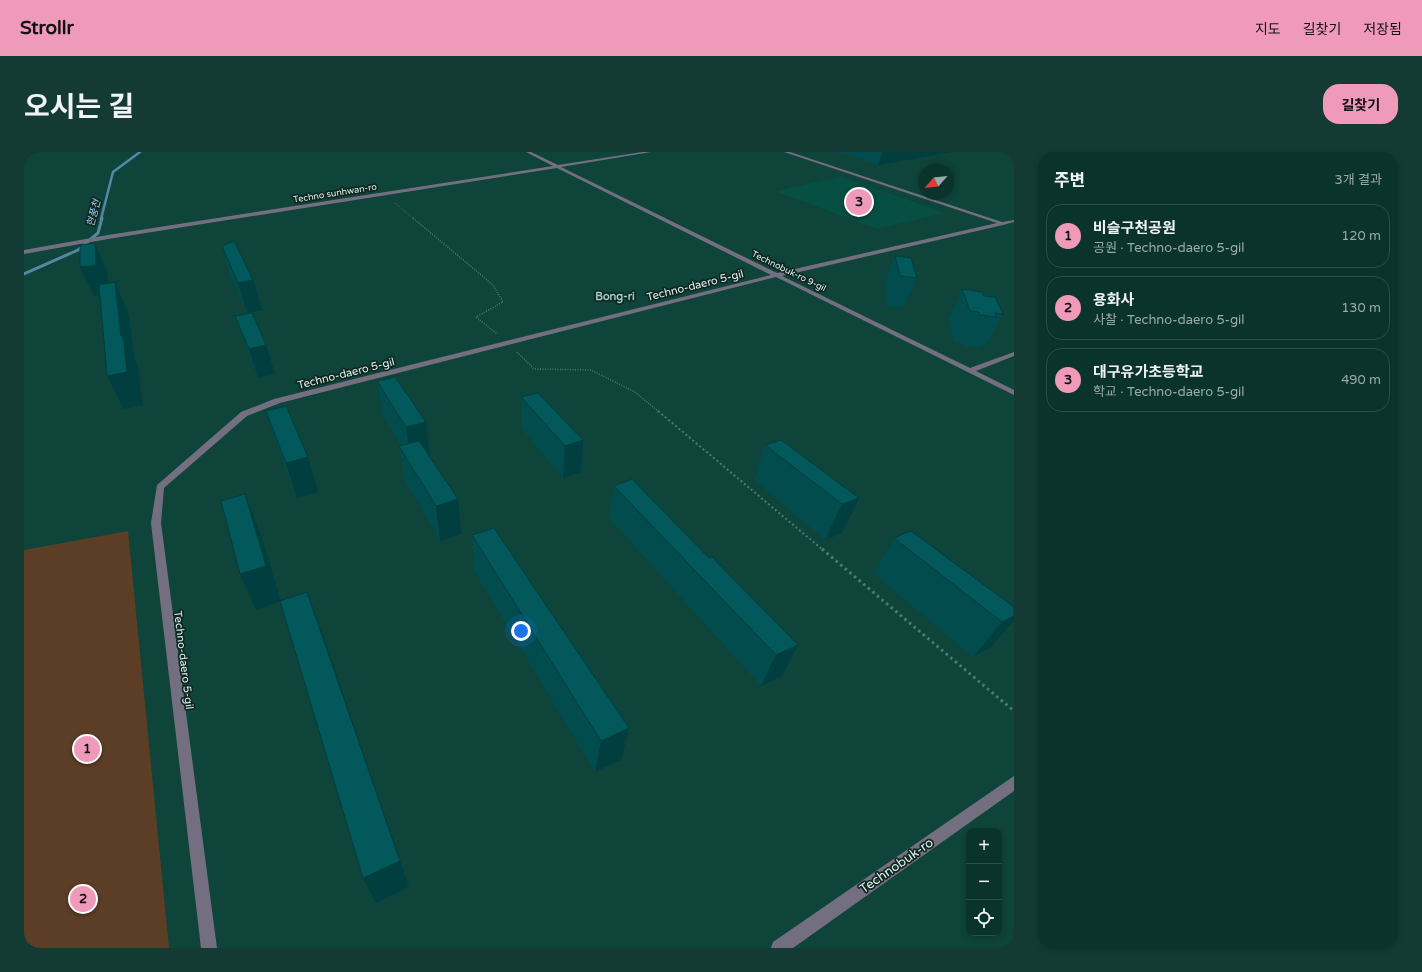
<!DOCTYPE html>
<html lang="ko">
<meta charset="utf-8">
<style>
body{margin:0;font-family:"Varela Round","Noto Sans KR",sans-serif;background:#133b34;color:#f1f3f6}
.controls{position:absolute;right:12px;bottom:12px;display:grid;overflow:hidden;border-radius:8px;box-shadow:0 2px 6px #0003}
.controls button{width:36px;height:36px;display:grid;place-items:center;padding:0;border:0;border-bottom:1px solid #2a4e48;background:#0a332c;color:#f1f3f6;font:20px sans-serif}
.compass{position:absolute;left:894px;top:12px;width:36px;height:36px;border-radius:50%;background:#0a332c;box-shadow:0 2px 6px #0003;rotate:243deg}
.you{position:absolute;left:497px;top:479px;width:14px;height:14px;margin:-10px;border:3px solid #fff;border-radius:50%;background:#1a73e8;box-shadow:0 0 0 6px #1a73e833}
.badge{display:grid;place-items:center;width:26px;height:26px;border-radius:50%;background:#ef9ab8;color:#111;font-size:13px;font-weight:700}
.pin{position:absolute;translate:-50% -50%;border:2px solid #fff;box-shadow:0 1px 4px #0006}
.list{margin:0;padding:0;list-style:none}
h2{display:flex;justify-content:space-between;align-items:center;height:52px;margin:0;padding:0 16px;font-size:17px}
h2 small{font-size:13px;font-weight:400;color:#99aaa9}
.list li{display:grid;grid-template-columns:26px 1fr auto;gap:12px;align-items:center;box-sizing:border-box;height:64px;margin:0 8px 8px;padding:0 8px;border:1px solid #2a4e48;border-radius:16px}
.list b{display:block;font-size:15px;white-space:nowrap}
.list p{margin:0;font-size:13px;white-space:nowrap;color:#99aaa9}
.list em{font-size:13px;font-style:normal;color:#99aaa9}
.icon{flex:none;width:22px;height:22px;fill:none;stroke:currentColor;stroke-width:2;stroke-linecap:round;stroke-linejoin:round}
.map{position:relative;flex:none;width:990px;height:796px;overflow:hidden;border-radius:16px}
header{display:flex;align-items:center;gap:24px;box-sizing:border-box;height:56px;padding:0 20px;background:#ef9ab8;color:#111}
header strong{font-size:19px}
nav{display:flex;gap:22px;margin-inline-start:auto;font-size:14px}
.intro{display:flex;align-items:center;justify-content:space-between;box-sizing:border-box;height:96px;padding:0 24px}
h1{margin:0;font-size:28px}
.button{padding:10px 18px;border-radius:16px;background:#ef9ab8;color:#111;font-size:14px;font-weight:700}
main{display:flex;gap:24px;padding:0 24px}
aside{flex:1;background:#0a332c;border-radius:16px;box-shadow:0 2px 6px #0003}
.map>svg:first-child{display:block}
</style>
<header>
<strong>Strollr</strong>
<nav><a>지도</a><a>길찾기</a><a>저장됨</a></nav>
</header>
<div class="intro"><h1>오시는 길</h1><a class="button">길찾기</a></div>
<main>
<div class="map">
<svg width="990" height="796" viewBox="0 0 990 796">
<rect width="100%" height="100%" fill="#0e443a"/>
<path fill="#074f43" d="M 817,25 L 922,61 L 853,77 L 751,39 Z"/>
<path fill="#5c3e27" d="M 104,379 L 145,796 L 0,796 L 0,398 Z"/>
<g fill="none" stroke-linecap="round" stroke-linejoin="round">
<path stroke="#5389a0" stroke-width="2.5" d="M 77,67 L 89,20 L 116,0"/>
<path stroke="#5389a0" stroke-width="3" d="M 0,122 L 54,98 L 74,81 L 78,66"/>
<path stroke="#4d7b72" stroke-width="1" stroke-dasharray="1 1.5" stroke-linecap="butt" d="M 371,51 L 390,67"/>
<path stroke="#4d7b72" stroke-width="1.5" stroke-dasharray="1 1.5" stroke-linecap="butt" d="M 389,66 L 469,133 L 479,150 L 452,165 L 473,182
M 493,200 L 510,217 L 567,218 L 611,240 L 635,260"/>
<path stroke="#4d7b72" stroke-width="2" stroke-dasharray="2 2.5" stroke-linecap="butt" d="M 634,259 L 799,398"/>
<path stroke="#4d7b72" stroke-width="3" stroke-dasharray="2.5 3.5" stroke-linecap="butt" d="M 798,397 L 990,559"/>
<path fill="#746f80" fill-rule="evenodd" d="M 502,0 L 507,0 L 534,13 L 618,0 L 627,0 L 537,15 L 753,121 L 973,71 L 760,0 L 766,0 L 978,70 L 990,68 L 990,70 L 979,73 L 758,124 L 946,216 L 990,200 L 990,204 L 952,219 L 990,238 L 990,243 L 752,125 L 256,251 L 223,264 L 140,336 L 137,371 L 193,796 L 177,796 L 127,371 L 133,333 L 217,260 L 250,247 L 747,123 L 533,16 L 84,87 L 0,102 L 0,98 L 84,83 L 529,14 Z
M 990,624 L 990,639 L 769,796 L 747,796 L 749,790 Z"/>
</g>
<path fill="#024c4d" d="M 813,0 L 928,0 L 854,13 Z
M 198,94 L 229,128 L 238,158 L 223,161 L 206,122 Z
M 871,104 L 893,126 L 880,156 L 864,154 L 860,133 Z
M 938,137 L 960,144 L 979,162 L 962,194 L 957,193 L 956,196 L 940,194 L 939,191 L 930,190 L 924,167 Z
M 211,164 L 251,222 L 234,226 L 221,192 Z
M 353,229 L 402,270 L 406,304 L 437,382 L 416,389 L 381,329 L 375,294 L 378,294 L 359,263 Z
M 497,245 L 559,288 L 557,320 L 539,326 L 497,276 Z
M 242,259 L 284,305 L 294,340 L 273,346 L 253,293 Z
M 741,293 L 835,346 L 818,381 L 801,388 L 730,328 Z
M 590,334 L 685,406 L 774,493 L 758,524 L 737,534 L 585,366 Z
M 448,383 L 605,576 L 597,608 L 571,620 L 450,419 Z
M 870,386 L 990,455 L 967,495 L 949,505 L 850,422 Z"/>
<path fill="#013e3f" d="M 859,0 L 928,0 L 854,13 Z
M 71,91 L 83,119 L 85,142 L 70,144 L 56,115 Z
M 229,128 L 238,158 L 223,161 L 214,131 Z
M 91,130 L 104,160 L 111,208 L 114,215 L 119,253 L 100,257 L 83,224 Z
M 242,193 L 251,222 L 234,226 L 225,197 Z
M 402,270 L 406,304 L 387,309 L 382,275 Z
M 559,288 L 557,320 L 539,326 L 541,294 Z
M 284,305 L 294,340 L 273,346 L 262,311 Z
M 221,342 L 235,378 L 257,449 L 232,458 L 216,422 Z
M 835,346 L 818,381 L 801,388 L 818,352 Z
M 434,347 L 437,382 L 416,389 L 412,354 Z
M 990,464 L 990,468 L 967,495 L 949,505 L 978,470 Z
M 296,475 L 385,735 L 352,751 L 339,726 Z
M 774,493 L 758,524 L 737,534 L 752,503 Z
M 605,576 L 597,608 L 571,620 L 577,589 Z"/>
<path fill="#02585a" stroke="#013e3f" d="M 210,89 L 229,128 L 214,131 L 198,94 Z
M 71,91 L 72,113 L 56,115 L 56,93 Z
M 871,104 L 887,106 L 893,126 L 876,124 Z
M 91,130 L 97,184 L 99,183 L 103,220 L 83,224 L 75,133 Z
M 938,137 L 958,140 L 960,144 L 971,145 L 979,162 L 971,161 L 973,165 L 956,163 L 955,160 L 946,159 Z
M 228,161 L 242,193 L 225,197 L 211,164 Z
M 371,225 L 402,270 L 382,275 L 353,229 Z
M 514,241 L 559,288 L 541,294 L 497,245 Z
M 262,254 L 284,305 L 262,311 L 242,259 Z
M 757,288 L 835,346 L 818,352 L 741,293 Z
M 395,289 L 434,347 L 412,354 L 375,294 Z
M 608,327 L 685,406 L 688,405 L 774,493 L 752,503 L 590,334 Z
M 221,342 L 242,414 L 216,422 L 197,349 Z
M 470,376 L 605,576 L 577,589 L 448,383 Z
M 887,379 L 990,455 L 990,464 L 978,470 L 870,386 Z
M 283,440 L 376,709 L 339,726 L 256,449 Z"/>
<g text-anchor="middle" stroke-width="3.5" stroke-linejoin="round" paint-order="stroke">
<g font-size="9" fill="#d9f3ec" stroke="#112621">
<text transform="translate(311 41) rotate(-9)" y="3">Techno sunhwan-ro</text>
<text transform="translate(765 119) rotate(26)" y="3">Technobuk-ro 9-gil</text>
</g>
<g font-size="10" font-style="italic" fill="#9ed1f2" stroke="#112621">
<text transform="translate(69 61) rotate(-75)" y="4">현풍천</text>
</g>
<g font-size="11" fill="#d9f3ec" stroke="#112621">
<text transform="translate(671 133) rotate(-14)" y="4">Techno-daero 5-gil</text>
<text transform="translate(322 221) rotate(-14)" y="4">Techno-daero 5-gil</text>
<text transform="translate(160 508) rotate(83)" y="4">Techno-daero 5-gil</text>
</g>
<g font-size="11" font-weight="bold" fill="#9bcfc2" stroke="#112621">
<text x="591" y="148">Bong-ri</text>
</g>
<g font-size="13" fill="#d9f3ec" stroke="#112621">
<text transform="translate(872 713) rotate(-35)" y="5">Technobuk-ro</text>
</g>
</g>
</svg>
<div class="controls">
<button>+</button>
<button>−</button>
<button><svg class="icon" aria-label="locate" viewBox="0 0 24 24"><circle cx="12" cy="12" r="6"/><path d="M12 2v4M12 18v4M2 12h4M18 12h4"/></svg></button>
</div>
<svg class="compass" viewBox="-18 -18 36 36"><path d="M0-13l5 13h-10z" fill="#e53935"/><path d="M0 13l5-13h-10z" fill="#99aaa9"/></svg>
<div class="you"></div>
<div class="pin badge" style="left:63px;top:597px">1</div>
<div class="pin badge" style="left:59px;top:747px">2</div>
<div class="pin badge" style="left:835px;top:50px">3</div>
</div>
<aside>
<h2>주변<small>3개 결과</small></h2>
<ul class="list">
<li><span class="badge">1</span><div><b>비슬구천공원</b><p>공원 · Techno-daero 5-gil</p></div><em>120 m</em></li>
<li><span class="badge">2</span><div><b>용화사</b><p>사찰 · Techno-daero 5-gil</p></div><em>130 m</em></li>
<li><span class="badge">3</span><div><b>대구유가초등학교</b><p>학교 · Techno-daero 5-gil</p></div><em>490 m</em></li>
</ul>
</aside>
</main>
